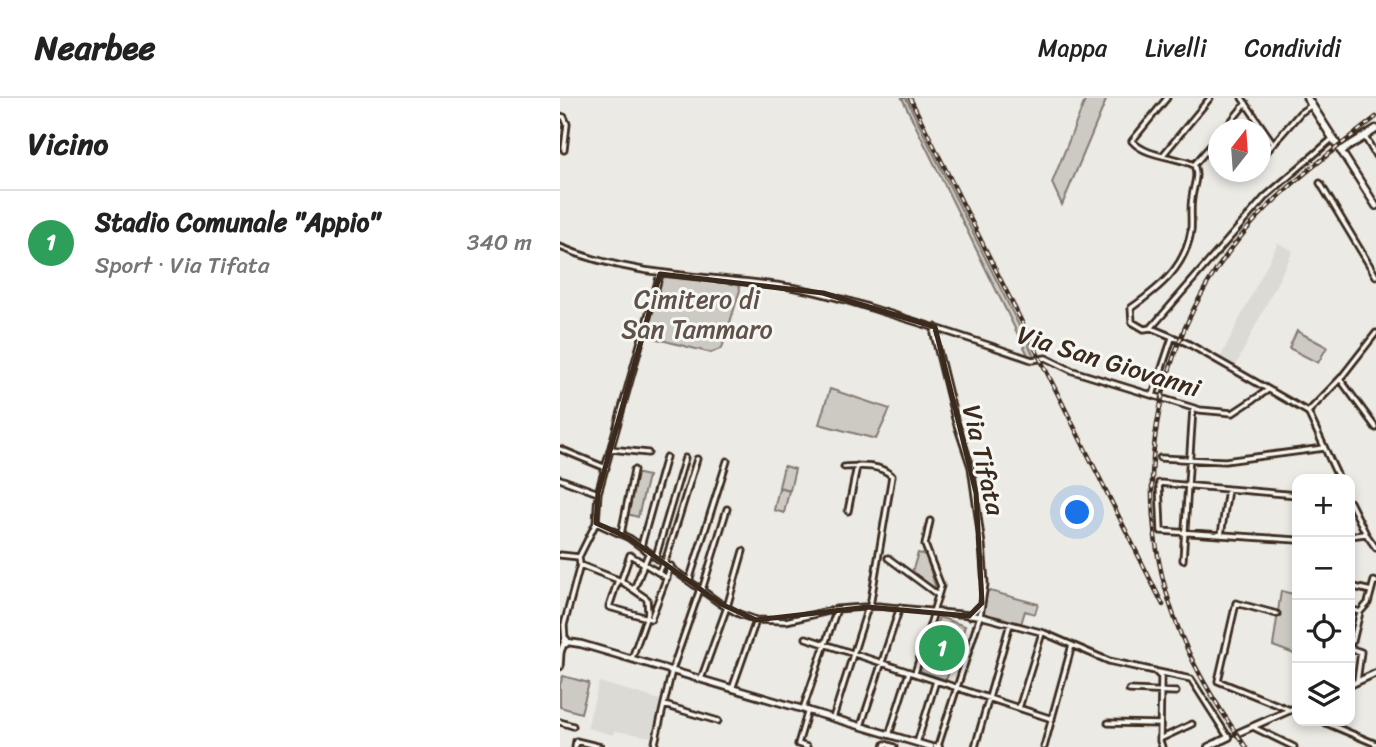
<!DOCTYPE html>
<html lang="it">
<meta charset="utf-8">
<style>
body{margin:0;font-family:Sriracha,sans-serif;background:#f2f2f2;color:#222}
.controls{position:absolute;right:21px;bottom:21px;display:grid;overflow:hidden;border-radius:14px;box-shadow:0 4px 10px #0003}
.controls button{width:63px;height:63px;display:grid;place-items:center;padding:0;border:0;border-bottom:2px solid #e0e0e0;background:#fff;color:#222;font:35px sans-serif}
.compass{position:absolute;left:648px;top:21px;width:63px;height:63px;border-radius:50%;background:#fff;box-shadow:0 4px 10px #0003;rotate:17deg}
.you{position:absolute;left:518px;top:415px;width:24px;height:24px;margin:-18px;border:5px solid #fff;border-radius:50%;background:#1a73e8;box-shadow:0 0 0 10px #1a73e833}
.badge{display:grid;place-items:center;width:46px;height:46px;border-radius:50%;background:#2563eb;color:#fff;font-size:23px;font-weight:700}
.pin{position:absolute;translate:-50% -50%;border:4px solid #fff;box-shadow:0 2px 7px #0006}
.list{margin:0;padding:0;list-style:none}
h2{display:flex;justify-content:space-between;align-items:center;height:91px;margin:0;padding:0 28px;font-size:30px}
h2 small{font-size:23px;font-weight:400;color:#767676}
.list li{display:grid;grid-template-columns:46px 1fr auto;gap:21px;align-items:center;box-sizing:border-box;height:105px;padding:0 28px;border-top:2px solid #e0e0e0}
.list b{display:block;font-size:26px;white-space:nowrap}
.list p{margin:0;font-size:23px;white-space:nowrap;color:#767676}
.list em{font-size:23px;font-style:normal;color:#767676}
.icon{flex:none;width:38px;height:38px;fill:none;stroke:currentColor;stroke-width:2;stroke-linecap:round;stroke-linejoin:round}
.map{position:relative;flex:none;width:816px;height:649px;overflow:hidden}
header{display:flex;align-items:center;gap:42px;box-sizing:border-box;height:98px;padding:0 35px;background:#fff;border-bottom:2px solid #e0e0e0}
header strong{font-size:33px}
nav{display:flex;gap:38px;margin-inline-start:auto;font-size:24px}
main{display:flex}
aside{flex:1;background:#fff}
.map>svg:first-child{display:block}
</style>
<header>
<strong>Nearbee</strong>
<nav><a>Mappa</a><a>Livelli</a><a>Condividi</a></nav>
</header>
<main>
<aside>
<h2>Vicino<small></small></h2>
<ul class="list">
<li><span class="badge" style="background:#2e9e5b">1</span><div><b>Stadio Comunale &quot;Appio&quot;</b><p>Sport · Via Tifata</p></div><em>340 m</em></li>
</ul>
</aside>
<div class="map">
<svg width="816" height="649" viewBox="0 0 816 649">
<rect width="100%" height="100%" fill="#ebeae5"/>
<filter id="ink" filterUnits="userSpaceOnUse"><feTurbulence type="fractalNoise" baseFrequency=".0143" numOctaves="2"/><feDisplacementMap in="SourceGraphic" scale="14" xChannelSelector="R" yChannelSelector="G"/><feConvolveMatrix kernelMatrix="1 2 1 2 8 2 1 2 1" color-interpolation-filters="sRGB"/></filter>
<g filter="url(#ink)">
<path fill="#dcdad4" d="M 718,145 L 733,153 L 674,271 L 659,262 Z
M 39,584 L 101,602 L 91,639 L 55,633 L 53,637 L 27,630 Z"/>
<path fill="#cdcac4" stroke="#847a71" stroke-width="2" d="M 342,0 L 346,0 L 475,260 L 468,257 Z
M 526,0 L 547,0 L 502,107 L 492,85 Z
M 105,179 L 174,185 L 179,187 L 180,192 L 162,250 L 151,255 L 86,238 L 101,182 Z
M 737,233 L 767,249 L 758,265 L 729,250 Z
M 270,291 L 330,311 L 316,341 L 259,326 Z
M 224,368 L 235,371 L 230,392 L 219,389 Z
M 75,375 L 88,378 L 78,419 L 67,416 Z
M 219,390 L 229,393 L 224,415 L 214,412 Z
M 358,455 L 366,457 L 376,491 L 352,474 Z
M 426,492 L 478,506 L 475,516 L 465,513 L 461,526 L 423,516 Z
M 721,493 L 737,497 L 737,557 L 713,548 Z
M 379,519 L 405,528 L 386,582 L 360,573 Z
M 3,578 L 29,585 L 21,615 L 0,609 L 0,587 Z"/>
<g fill="none" stroke-linecap="round" stroke-linejoin="round">
<g stroke="#3b2a1e" stroke-width="9">
<path id="minor" d="M 607,0 L 572,43 C 586,59 615,58 634,67
M 682,0 L 713,45
M 0,18 L 4,19 L 7,26 L 4,52
M 664,32 L 686,5
M 805,39 L 816,58
M 603,57 L 650,0
M 701,60 L 740,15 L 752,7
M 634,67 L 659,38
M 760,85 L 816,178
M 0,149 C 76,181 156,177 236,190 C 266,195 295,205 324,214 C 374,229 423,245 472,262 L 486,260 L 513,273 L 640,312 L 673,315 L 708,292
M 375,229 L 374,236 L 395,321 L 411,369 L 422,447 L 425,486 L 420,518 L 378,648
M 591,230 L 584,231 L 572,224 L 571,210 C 599,190 625,170 631,133 C 632,122 630,111 632,100 C 633,89 639,78 634,67
M 780,281 L 816,330
M 593,297 L 612,240
M 748,314 L 627,245 L 591,230 L 705,99 L 772,41
M 748,314 L 780,281 L 816,235
M 748,314 L 779,381
M 0,351 L 46,370
M 51,351 L 88,355
M 600,360 L 665,363 L 764,350
M 284,369 C 300,368 320,366 332,378 L 310,508
M 0,381 L 38,395
M 737,397 L 599,385 L 601,433 L 737,442
M 790,404 L 806,436 L 816,450
M 288,413 L 297,368
M 370,423 L 365,447 L 381,488 L 373,514
M 36,425 L 69,440 L 161,506 L 179,516 L 196,522 L 226,523 L 277,511 L 318,508 L 420,518 L 484,535 L 549,563 L 595,573 L 601,579 L 600,643 L 602,649
M 61,436 L 74,372
M 661,437 L 668,391
M 790,438 L 805,436
M 81,448 L 106,359
M 0,457 L 19,459
M 96,458 L 125,360
M 328,460 L 378,497
M 623,462 L 633,310
M 20,467 L 19,459 L 36,425 L 38,395 L 100,176
M 20,467 L 61,483 L 87,501 L 88,515 L 72,560
M 98,474 L 105,464 L 137,361
M 58,482 L 49,509 L 91,521 L 111,468
M 61,483 L 70,457 L 107,480
M 129,483 L 167,363
M 790,488 L 811,493
M 74,491 L 89,454
M 142,492 L 167,411
M 790,511 L 800,514 L 808,505 L 814,483 L 816,484
M 717,516 L 676,505 L 658,583 L 730,612
M 409,518 L 421,507
M 246,540 L 492,621
M 5,542 L 4,527 L 20,467
M 793,543 L 800,514
M 792,551 L 801,554 L 797,583
M 0,569 L 1,553
M 598,574 L 631,581 L 668,639
M 355,575 L 374,514
M 141,581 L 167,509 L 183,453
M 172,591 L 196,523
M 569,592 L 616,594
M 104,607 L 158,623
M 459,610 L 482,535
M 243,611 L 277,511
M 273,620 L 308,509
M 0,624 L 13,628
M 548,625 L 600,626
M 766,625 L 816,646
M 301,628 L 340,509
M 693,629 L 734,649
M 329,637 L 349,574
M 600,641 L 632,626
M 357,645 L 376,583
M 15,649 L 16,643 L 41,649
M 94,649 L 112,572 L 140,491
M 247,649 L 238,646 L 248,612
M 324,649 L 325,646 L 334,649
M 415,649 L 450,526
M 484,649 L 512,547"/>
</g>
<g stroke="#3b2a1e" stroke-width="10">
<path id="tertiary" d="M 6,541 L 8,544 L 6,546 L 4,544 Z
M 8,544 L 21,546 L 371,649
M 0,555 L 4,545
M 790,587 L 816,575
M 678,635 L 737,609
M 376,649 L 379,649
M 648,649 L 669,639"/>
</g>
<g stroke="#3b2a1e" stroke-width="10">
<path id="secondary" d="M 781,53 L 816,108"/>
</g>
<g stroke="#3b2a1e" stroke-width="11">
<path id="primary" d="M 747,0 L 781,53 L 816,31"/>
</g>
<use href="#minor" stroke="#f6f6f2" stroke-width="3.5"/>
<use href="#tertiary" stroke="#f6f6f2" stroke-width="4.5"/>
<use href="#secondary" stroke="#f6f6f2" stroke-width="5"/>
<use href="#primary" stroke="#f6f6f2" stroke-width="6"/>
<g stroke="#3b2a1e" stroke-width="4.5">
<path id="rail" d="M 350,0 L 603,507
M 686,649 C 658,610 632,569 616,524 C 569,396 592,249 678,142 C 717,93 767,58 816,19"/>
</g>
<use href="#rail" stroke="#f6f6f2" stroke-width="2" stroke-dasharray="5" stroke-linecap="butt"/>
</g>
</g>
<path fill="none" stroke="#3b2a1e" stroke-width="5" stroke-linejoin="round" d="M 100,176 L 263,195 L 375,229 L 416,395 L 422,505 L 409,518 L 308,509 L 196,522 L 161,506 L 69,440 L 36,425 L 38,395 Z"/>
<g text-anchor="middle" stroke-width="6" stroke-linejoin="round" paint-order="stroke">
<g font-size="26" fill="#605248" stroke="#f6f6f2">
<text x="137" y="210">Cimitero di<tspan x="137" dy="30">San Tammaro</tspan></text>
</g>
<g font-size="26" fill="#3b2a1e" stroke="#f6f6f2">
<text transform="translate(549 263) rotate(17)" y="9">Via San Giovanni</text>
<text transform="translate(424 362) rotate(77)" y="9">Via Tifata</text>
</g>
</g>
</svg>
<div class="controls">
<button>+</button>
<button>−</button>
<button><svg class="icon" aria-label="locate" viewBox="0 0 24 24"><circle cx="12" cy="12" r="6"/><path d="M12 2v4M12 18v4M2 12h4M18 12h4"/></svg></button>
<button><svg class="icon" aria-label="layers" viewBox="0 0 24 24"><path d="M12 4l9 5-9 5-9-5zM3 14l9 5 9-5"/></svg></button>
</div>
<svg class="compass" viewBox="-18 -18 36 36"><path d="M0-13l5 13h-10z" fill="#e53935"/><path d="M0 13l5-13h-10z" fill="#767676"/></svg>
<div class="you"></div>
<div class="pin badge" style="left:382px;top:550px;background:#2e9e5b">1</div>
</div>
</main>
